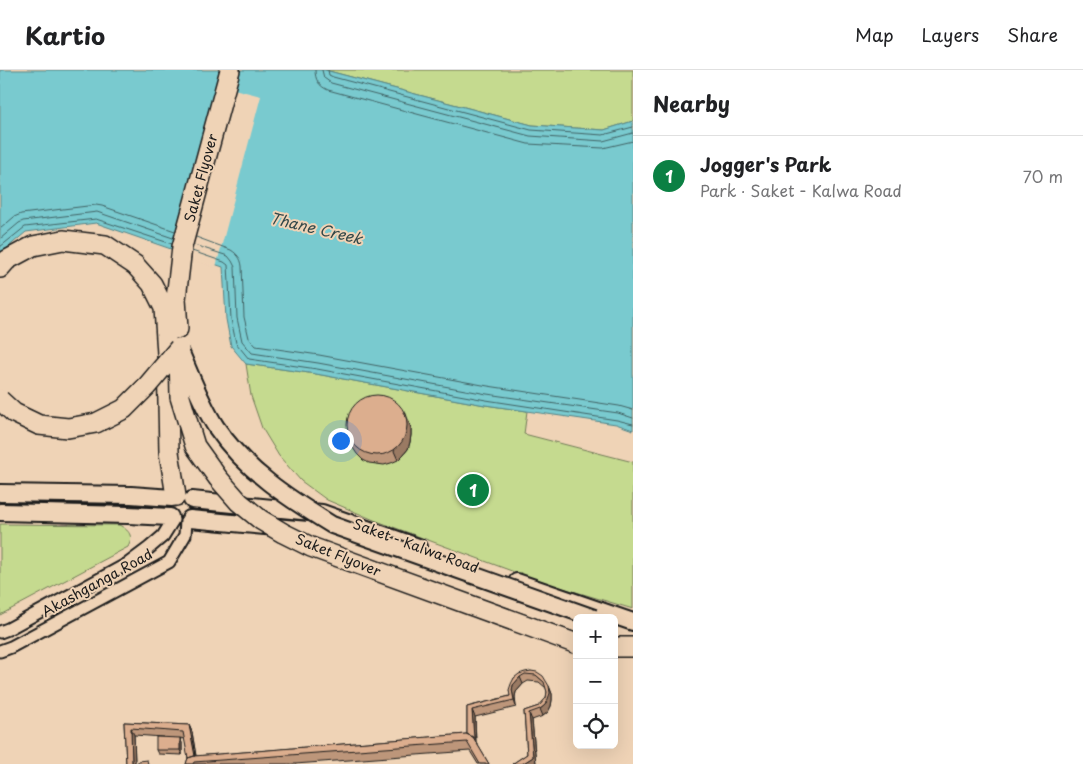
<!DOCTYPE html>
<meta charset="utf-8">
<style>
body{margin:0;font-family:"Playpen Sans",sans-serif;background:#f2f2f2;color:#202124}
.controls{position:absolute;right:15px;bottom:15px;display:grid;overflow:hidden;border-radius:8px;box-shadow:0 5px 20px #0002}
.controls button{width:45px;height:45px;display:grid;place-items:center;padding:0;border:0;border-bottom:1px solid #e0e0e0;background:#fff;color:#202124;font:25px sans-serif}
.you{position:absolute;left:340px;top:370px;width:18px;height:18px;margin:-12px;border:4px solid #fff;border-radius:50%;background:#1a73e8;box-shadow:0 0 0 8px #1a73e833}
.badge{display:grid;place-items:center;width:32px;height:32px;border-radius:50%;background:#0b8043;color:#fff;font-size:16px;font-weight:700}
.pin{position:absolute;translate:-50% -50%;border:2px solid #fff;box-shadow:0 1px 5px #0006}
.list{margin:0;padding:0;list-style:none}
h2{display:flex;justify-content:space-between;align-items:center;height:65px;margin:0;padding:0 20px;font-size:21px}
h2 small{font-size:16px;font-weight:400;color:#757577}
.list li{display:grid;grid-template-columns:32px 1fr auto;gap:15px;align-items:center;box-sizing:border-box;height:80px;padding:0 20px;border-top:1px solid #e0e0e0}
.list b{display:block;font-size:19px;white-space:nowrap}
.list p{margin:0;font-size:16px;white-space:nowrap;color:#757577}
.list em{font-size:16px;font-style:normal;color:#757577}
.icon{flex:none;width:28px;height:28px;fill:none;stroke:currentColor;stroke-width:2;stroke-linecap:round;stroke-linejoin:round}
.map{position:relative;flex:none;width:633px;height:694px;overflow:hidden}
header{display:flex;align-items:center;gap:30px;box-sizing:border-box;height:70px;padding:0 25px;background:#fff;border-bottom:1px solid #e0e0e0}
header strong{font-size:24px}
nav{display:flex;gap:28px;margin-inline-start:auto;font-size:18px}
main{display:flex}
aside{flex:1;background:#fff}
.map>svg:first-child{display:block}
</style>
<header>
<strong>Kartio</strong>
<nav><a>Map</a><a>Layers</a><a>Share</a></nav>
</header>
<main>
<div class="map">
<svg width="633" height="694" viewBox="0 0 633 694">
<rect width="100%" height="100%" fill="#efd3b6"/>
<filter id="ink" filterUnits="userSpaceOnUse"><feTurbulence type="fractalNoise" baseFrequency=".02" numOctaves="2"/><feDisplacementMap in="SourceGraphic" scale="10" xChannelSelector="R" yChannelSelector="G"/><feConvolveMatrix kernelMatrix="1 2 1 2 8 2 1 2 1" color-interpolation-filters="sRGB"/></filter>
<g filter="url(#ink)">
<path fill="#c5da8f" stroke="#707b56" d="M 325,0 L 633,0 L 633,51 L 604,60 L 532,55 Z
M 246,294 L 316,304 L 485,335 L 527,341 L 524,364 L 633,392 L 633,539 L 536,510 L 374,450 L 327,430 L 301,411 L 279,386 L 262,358 L 251,326 Z
M 0,454 L 119,455 C 129,460 134,466 128,477 L 0,545 Z"/>
<path fill="#79cacf" stroke="#548487" d="M 0,0 L 325,0 L 532,55 L 604,60 L 633,51 L 633,360 L 616,354 L 485,335 L 316,304 L 246,294 L 231,276 L 226,249 L 223,197 L 96,153 L 26,162 L 0,184 Z"/>
<path fill="#efd3b6" d="M 222,16 L 261,26 L 216,197 L 178,184 Z"/>
<g fill="none" stroke-linecap="round" stroke-linejoin="round">
<path stroke="#416264" stroke-width="1" d="M 315,0 C 315,10 319,16 328,20 L 528,74 L 603,78 L 633,71
M 322,0 L 324,8 L 331,13 L 530,66 L 603,71 L 633,63
M 328,0 L 329,5 L 333,7 L 531,60 L 603,65 L 633,57
M 0,159 L 14,147 L 21,144 L 96,135 L 102,136 L 175,161
M 196,167 L 231,180 C 237,184 241,188 242,196 L 244,247 L 249,268 L 256,276 L 319,285 L 488,316 L 619,336 L 633,340
M 0,169 L 19,153 L 23,151 L 97,142 L 173,168
M 194,175 L 228,186 L 232,191 L 235,197 L 237,248 L 242,271 L 252,283 L 318,293 L 487,324 L 618,343 L 633,348
M 0,177 L 25,157 L 96,149 L 172,174
M 192,181 L 224,192 L 228,195 L 231,249 L 236,273 L 249,289 L 317,299 L 486,330 L 617,350 L 633,354"/>
<g stroke="#1c1c1c" stroke-width="15">
<path id="street" d="M 0,562 L 8,559 L 129,493 L 149,478 L 163,466 L 173,450
M 0,581 L 11,577 L 169,492 L 185,465 L 186,451"/>
</g>
<g stroke="#1c1c1c" stroke-width="20">
<path id="secondary" d="M 0,423 L 131,425 L 172,428
M 192,430 L 322,443 L 418,477
M 0,442 L 128,445 L 170,447
M 190,449 L 318,461 L 577,554
M 517,512 L 633,552"/>
</g>
<g stroke="#1c1c1c" stroke-width="22">
<path id="primary" d="M 0,198 L 7,190 L 33,176 L 63,170 L 105,175 L 135,195 L 152,214 L 164,238 L 167,284 L 169,382 L 176,426
M 178,259 L 176,229 L 182,177 L 230,0
M 614,577 L 633,577"/>
</g>
<use href="#street" stroke="#efd3b6" stroke-width="11"/>
<use href="#secondary" stroke="#efd3b6" stroke-width="16"/>
<use href="#primary" stroke="#efd3b6" stroke-width="19"/>
<g stroke="#1c1c1c" stroke-width="20" stroke-linecap="butt">
<path id="secondary-bridge" d="M 180,281 C 191,306 201,334 216,357 C 246,401 288,428 332,455 L 594,548"/>
</g>
<g stroke="#1c1c1c" stroke-width="22" stroke-linecap="butt">
<path id="primary-bridge" d="M 179,278 L 180,327 L 195,376 L 218,408 L 239,432 L 261,450 L 283,463 L 311,477 L 577,574
M 0,330 L 14,343 L 39,355 L 68,358 L 96,353 L 124,339 L 147,316 L 179,278"/>
</g>
<use href="#secondary-bridge" stroke="#efd3b6" stroke-width="16"/>
<use href="#primary-bridge" stroke="#efd3b6" stroke-width="19"/>
</g>
<path fill="#bd967a" stroke="#1c1c1c" d="M 405,341 L 411,358 L 411,365 L 410,372 L 408,379 L 403,385 L 398,390 L 391,393 L 384,395 L 369,393 L 363,390 L 357,384 L 353,378 L 347,362 Z
M 531,601 L 549,616 L 552,624 L 552,630 L 551,636 L 548,642 L 543,646 L 532,650 L 536,694 L 512,694 L 527,684 L 524,641 L 539,636 L 546,628 L 547,622 L 546,618 L 539,612 L 528,611 L 523,614 L 516,622 L 515,627 L 516,637 L 475,647 L 476,672 L 489,694 L 478,694 L 470,681 L 295,694 L 186,694 L 188,688 L 185,669 L 180,668 L 182,673 L 182,685 L 158,684 L 156,680 L 163,667 L 134,665 L 135,694 L 126,694 L 124,652 L 189,655 L 192,662 L 196,686 L 467,664 L 467,637 L 510,626 L 514,608 Z"/>
<path fill="#9a7a63" stroke="#1c1c1c" d="M 407,348 L 411,358 L 411,365 L 410,372 L 408,379 L 403,385 L 398,390 L 394,381 Z
M 520,607 L 523,614 L 516,622 L 515,627 L 516,637 L 514,630 L 512,620 L 513,615 Z
M 549,616 L 552,624 L 552,630 L 551,636 L 548,642 L 543,646 L 540,639 L 545,635 Z
M 472,640 L 475,647 L 476,676 L 474,669 Z
M 529,643 L 532,650 L 536,694 L 522,694 L 533,687 Z
M 189,655 L 192,662 L 197,692 L 195,688 Z
M 131,658 L 134,665 L 135,694 L 132,694 Z
M 180,668 L 182,673 L 182,685 L 180,680 Z"/>
<path fill="#dcae8e" stroke="#1c1c1c" d="M347 355a30 30 0 1 1 60 0a30 30 0 1 1-60 0Z
M 531,601 L 537,602 L 543,606 L 549,616 L 550,623 L 548,629 L 545,635 L 540,639 L 529,643 L 533,687 L 522,694 L 512,694 L 527,684 L 524,641 L 539,636 L 546,628 L 547,622 L 544,612 L 536,605 L 525,604 L 520,607 L 513,615 L 512,620 L 514,630 L 472,640 L 474,668 L 473,667 L 467,664 L 467,637 L 510,626 L 509,620 L 511,614 L 514,608 L 519,604 L 525,602 Z
M 124,652 L 189,655 L 195,686 L 188,688 L 183,662 L 131,658 L 132,694 L 126,694 Z
M 466,664 L 473,667 L 489,694 L 480,694 L 467,672 L 194,692 L 193,694 L 186,694 L 188,688 L 194,686 Z
M 156,667 L 180,668 L 180,680 L 156,680 Z
M 147,690 L 148,694 L 138,694 L 138,691 Z"/>
</g>
<g text-anchor="middle" stroke-width="4" stroke-linejoin="round" paint-order="stroke">
<g font-size="14" fill="#1c1c1c" stroke="#efd3b6">
<text transform="translate(201 108) rotate(-75)" y="5">Saket Flyover</text>
<text transform="translate(416 476) rotate(20)" y="5">Saket - Kalwa Road</text>
<text transform="translate(338 485) rotate(22)" y="5">Saket Flyover</text>
<text transform="translate(97 513) rotate(-29)" y="5">Akashganga Road</text>
</g>
<g font-size="15" font-style="italic" fill="#334849" stroke="#efd3b6">
<text transform="translate(316 159) rotate(13)" y="5">Thane Creek</text>
</g>
</g>
</svg>
<div class="controls">
<button>+</button>
<button>−</button>
<button><svg class="icon" aria-label="locate" viewBox="0 0 24 24"><circle cx="12" cy="12" r="6"/><path d="M12 2v4M12 18v4M2 12h4M18 12h4"/></svg></button>
</div>
<div class="you"></div>
<div class="pin badge" style="left:473px;top:420px">1</div>
</div>
<aside>
<h2>Nearby<small></small></h2>
<ul class="list">
<li><span class="badge">1</span><div><b>Jogger's Park</b><p>Park · Saket - Kalwa Road</p></div><em>70 m</em></li>
</ul>
</aside>
</main>
